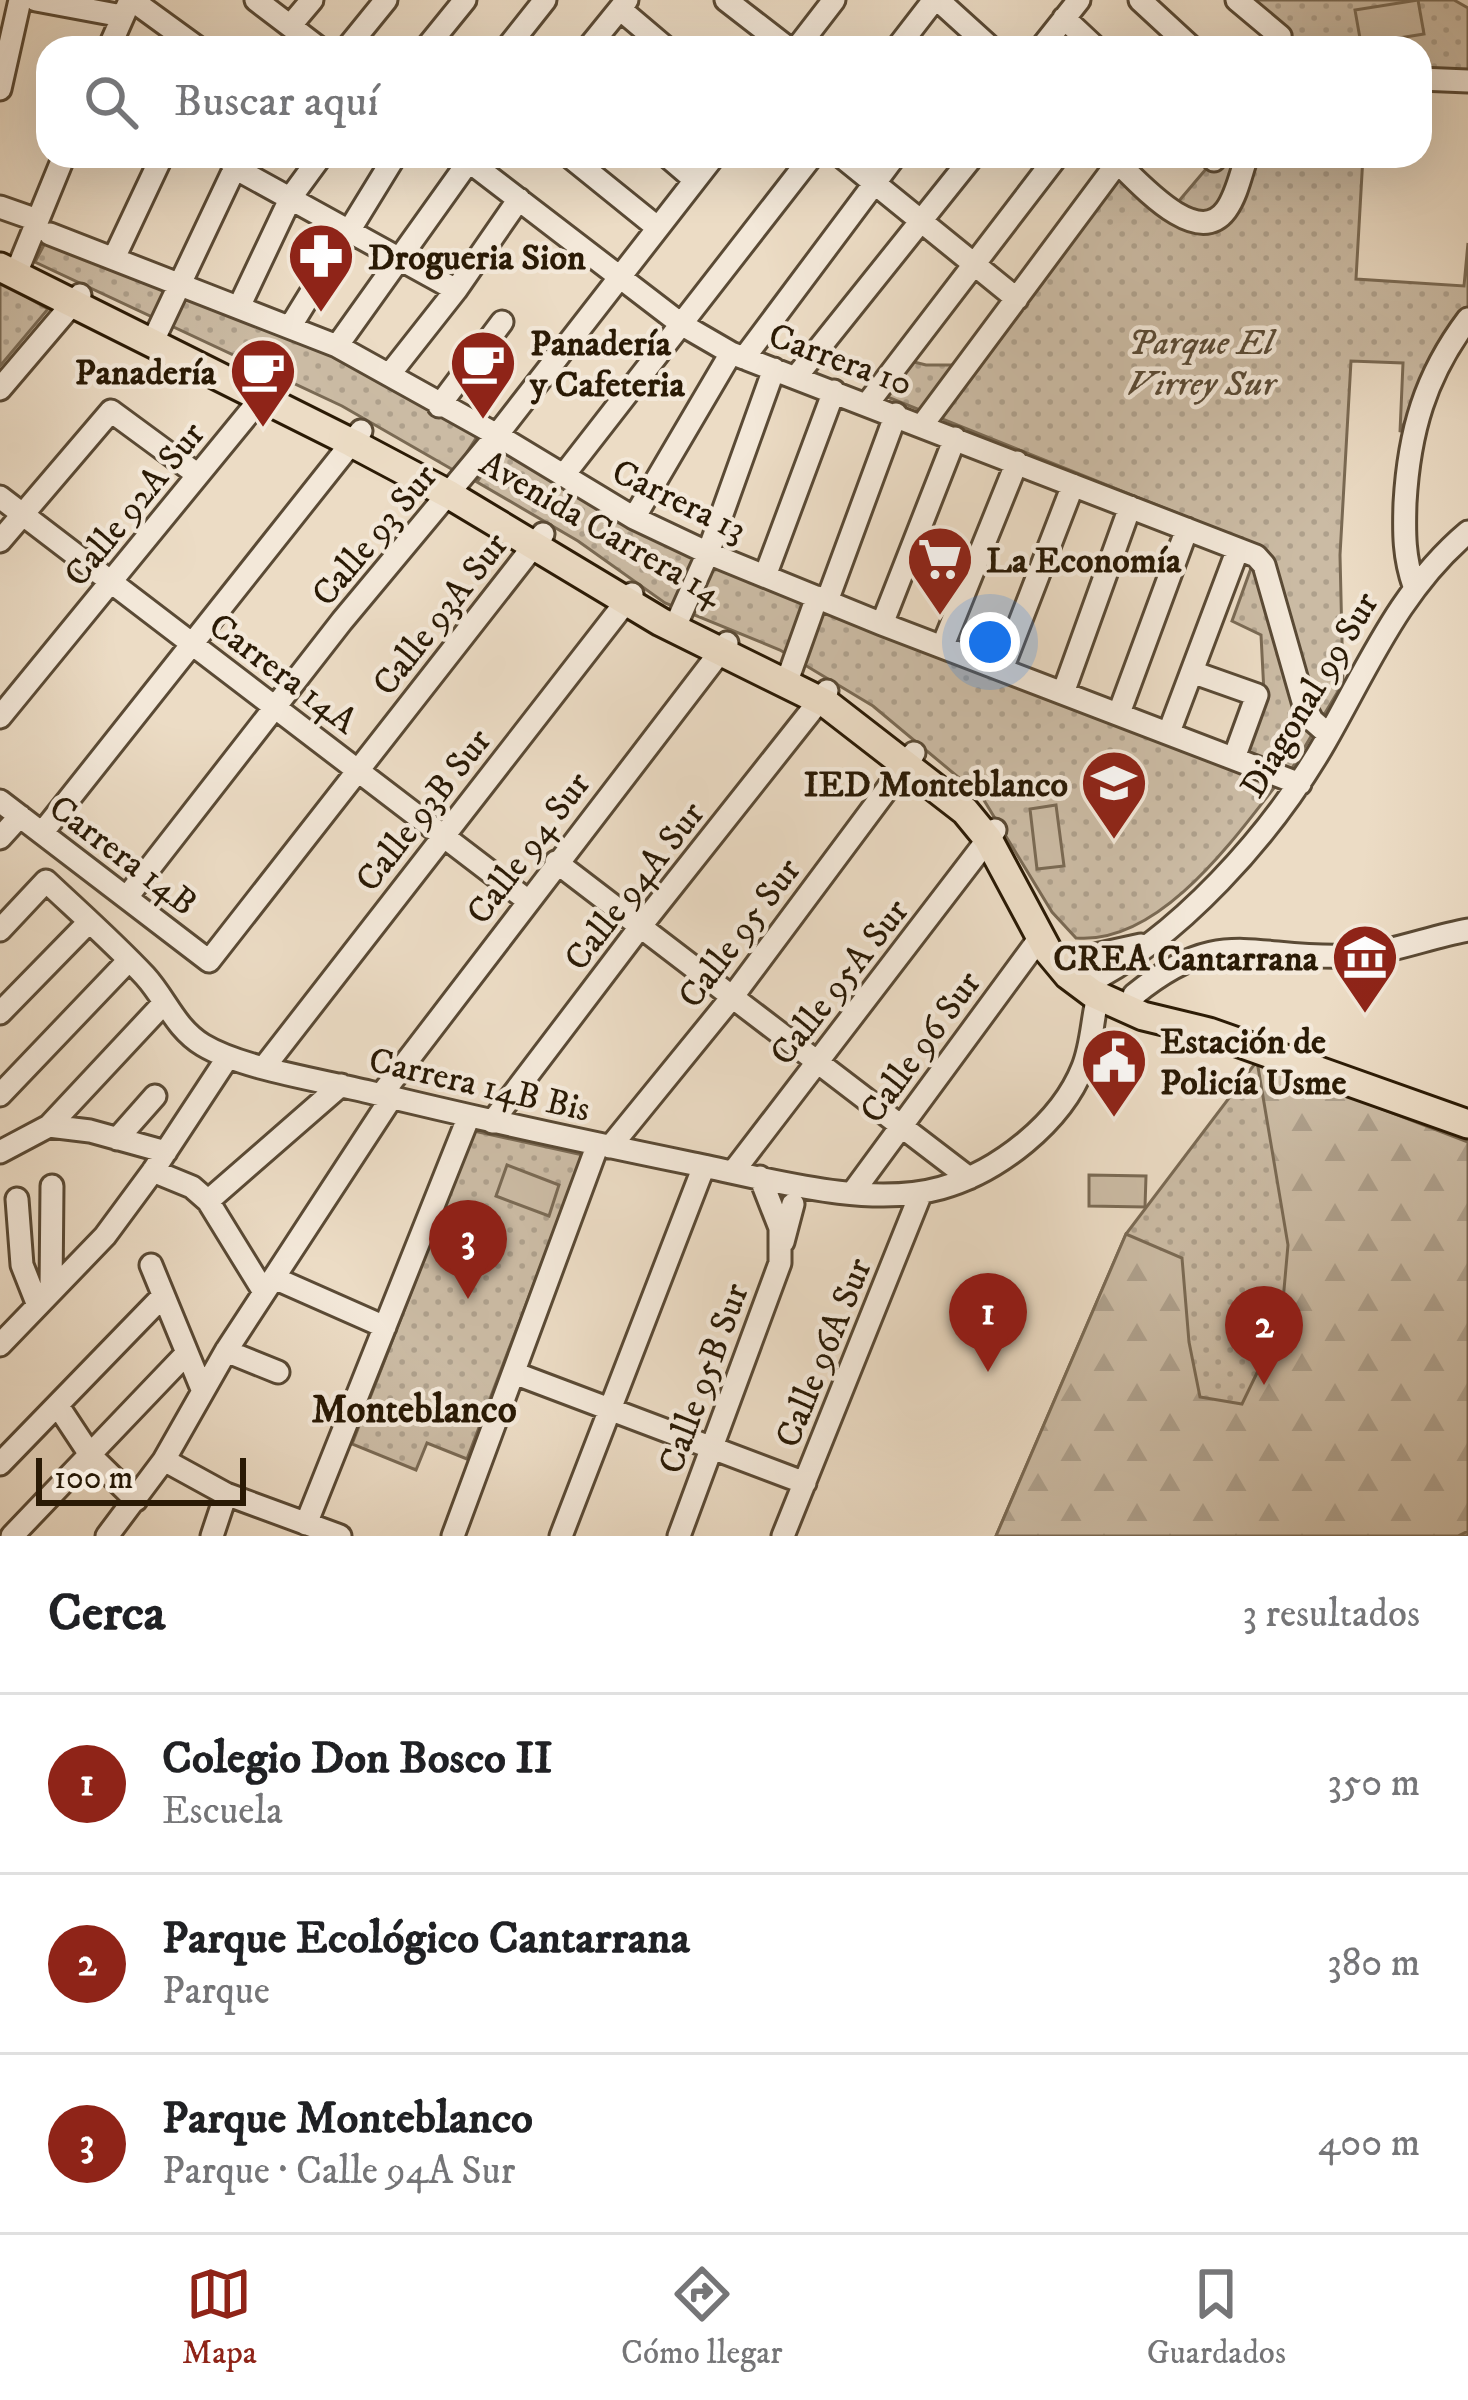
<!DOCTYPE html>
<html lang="es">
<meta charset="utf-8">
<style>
body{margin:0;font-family:"IM FELL DW Pica",serif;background:#f2f2f2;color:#202124}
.scale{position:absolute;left:36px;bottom:30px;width:210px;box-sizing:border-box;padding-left:12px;border:6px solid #2a1a05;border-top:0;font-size:33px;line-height:42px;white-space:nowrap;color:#2a1a05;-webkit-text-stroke:9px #f3e8d9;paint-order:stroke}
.you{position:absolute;left:990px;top:642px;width:42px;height:42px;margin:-30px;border:9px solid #fff;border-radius:50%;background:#1a73e8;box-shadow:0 0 0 18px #1a73e833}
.badge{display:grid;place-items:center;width:78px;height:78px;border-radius:50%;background:#8f2418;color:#fff;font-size:39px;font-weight:700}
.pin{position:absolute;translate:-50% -99px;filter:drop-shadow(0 3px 6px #0008)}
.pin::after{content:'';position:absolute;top:63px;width:42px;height:36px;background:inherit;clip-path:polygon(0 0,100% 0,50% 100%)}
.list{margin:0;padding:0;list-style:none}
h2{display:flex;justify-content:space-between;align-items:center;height:156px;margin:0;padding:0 48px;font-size:51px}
h2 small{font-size:39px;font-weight:400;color:#757577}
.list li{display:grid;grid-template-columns:78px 1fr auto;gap:36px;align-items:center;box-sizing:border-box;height:180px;padding:0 48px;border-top:3px solid #e0e0e0}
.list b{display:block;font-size:45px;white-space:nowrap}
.list p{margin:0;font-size:39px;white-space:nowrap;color:#757577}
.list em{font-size:39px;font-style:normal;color:#757577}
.icon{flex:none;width:66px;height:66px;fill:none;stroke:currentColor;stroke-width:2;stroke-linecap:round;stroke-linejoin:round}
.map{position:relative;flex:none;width:1468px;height:1536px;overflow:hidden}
.search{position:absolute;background:#fff;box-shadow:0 12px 48px #0002;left:36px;right:36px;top:36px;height:132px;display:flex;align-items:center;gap:30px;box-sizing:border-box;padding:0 42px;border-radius:36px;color:#757577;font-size:45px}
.sheet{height:696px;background:#fff}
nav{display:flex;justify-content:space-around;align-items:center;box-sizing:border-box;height:168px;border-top:3px solid #e0e0e0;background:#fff;font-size:33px;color:#757577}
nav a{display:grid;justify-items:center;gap:6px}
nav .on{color:#8f2418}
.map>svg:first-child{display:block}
</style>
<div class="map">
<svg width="1468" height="1536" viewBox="0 0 1468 1536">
<defs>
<pattern id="green-dots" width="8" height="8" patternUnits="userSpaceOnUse" patternTransform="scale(3)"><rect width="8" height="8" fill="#cbbba4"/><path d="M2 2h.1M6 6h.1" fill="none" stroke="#aea08c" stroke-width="1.8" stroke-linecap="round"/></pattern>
<pattern id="forest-firs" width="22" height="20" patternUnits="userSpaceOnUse" patternTransform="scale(3)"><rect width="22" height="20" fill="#cbbba4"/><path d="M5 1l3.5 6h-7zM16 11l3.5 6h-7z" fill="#aea08c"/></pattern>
</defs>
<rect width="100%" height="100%" fill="#ecdcc5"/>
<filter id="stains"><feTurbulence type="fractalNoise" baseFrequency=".00167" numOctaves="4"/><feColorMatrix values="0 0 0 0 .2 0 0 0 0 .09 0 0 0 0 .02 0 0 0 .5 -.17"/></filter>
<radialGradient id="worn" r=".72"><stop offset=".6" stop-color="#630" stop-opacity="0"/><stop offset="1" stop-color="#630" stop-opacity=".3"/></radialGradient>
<path fill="url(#green-dots)" stroke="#7a6a54" stroke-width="3" d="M 1250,0 L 1454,0 L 1468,8 L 1468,87 L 1420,84 L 1420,48 L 1266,48 L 1280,28 Z
M 1217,156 L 1363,156 L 1356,279 L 1464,286 L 1468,243 L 1468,308 L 1442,343 L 1400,432 L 1403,363 L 1351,361 L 1340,555 L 1343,683 L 1288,775 L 1240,752 L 1264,693 L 1261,635 L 1232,621 L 1259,546 L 880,394 L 906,360 L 926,365 L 971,365 L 1118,172 L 1167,215 Z
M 47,239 L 324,346 L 480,432 L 455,471 L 342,406 L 35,262 Z
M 0,282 L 48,309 L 0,366 Z
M 503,445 L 694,551 L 1277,784 C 1231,843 1158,945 1076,938 L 1052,912 L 982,797 L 873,706 L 780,650 L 665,603 L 578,541 L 477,482 Z
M 1257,1061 L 1468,1142 L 1468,1536 L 996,1536 L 1126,1234 Z
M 474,1131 L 583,1155 L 467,1459 L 427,1443 L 416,1470 L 352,1444 Z"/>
<path fill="url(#forest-firs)" stroke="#7a6a54" stroke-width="3" d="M 1257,1061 L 1468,1142 L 1468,1531 L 1458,1536 L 996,1536 L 1126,1234 L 1182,1258 L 1189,1342 L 1200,1397 L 1242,1404 L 1281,1323 L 1288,1245 Z"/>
<path fill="#cbbba4" stroke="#7a6a54" stroke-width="3" d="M 1418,0 L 1424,34 L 1361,44 L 1355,10 Z
M 1056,805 L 1064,866 L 1037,869 L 1030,809 Z
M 507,1165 L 559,1185 L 549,1216 L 496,1196 Z
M 1089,1175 L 1146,1176 L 1145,1207 L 1089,1206 Z"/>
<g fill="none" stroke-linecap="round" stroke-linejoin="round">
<g stroke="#5a4a35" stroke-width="27">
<path id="minor" d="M 36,0 L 122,16
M 132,0 L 198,48
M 256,0 L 319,48
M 726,0 L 788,48
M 938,0 L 991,48
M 1140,0 L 1192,48
M 1237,0 L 1280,36 L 1276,48
M 620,9 L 666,48
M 1064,18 L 1096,48
M 290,26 L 312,0
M 109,48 L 128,5
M 347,48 L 386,0
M 426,48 L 465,0
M 507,48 L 545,0
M 588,48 L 627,0
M 797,48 L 834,0
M 897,48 L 934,0
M 1041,48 L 1079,0
M 1420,79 L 1468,81
M 0,89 L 20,0
M 462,156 L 681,324 L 731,353 L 1256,556 L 1264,565 L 1304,705 L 1312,720 L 1329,735
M 569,156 L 658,228
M 667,156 L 695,180
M 841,156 L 1017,299
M 1111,156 C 1136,179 1196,251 1226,210 C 1237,195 1241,173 1247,156
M 1210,156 L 1214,160 L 1217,156
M 233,167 L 456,290
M 0,207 L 37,220
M 50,234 L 337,346 L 497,435 L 634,518 L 708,553 L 882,624 L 1300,784
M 114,258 L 162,156
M 19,266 L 64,156
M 239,307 L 291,197 L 321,156
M 290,327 L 395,156
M 152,343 L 240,157
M 337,346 L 469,161
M 744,358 L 895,156
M 389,375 L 456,290 L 519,199
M 796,377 L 973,156
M 0,389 L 80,295
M 868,403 L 1057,156
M 439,406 L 502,322
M 923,424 L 1118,162
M 563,476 L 812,156
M 0,497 L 527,900
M 634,518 L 731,353
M 0,541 L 111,411 L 198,475
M 765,576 L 834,391
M 1414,586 C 1404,558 1404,533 1405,503 C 1409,432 1425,376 1468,319
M 827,601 L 896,414
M 882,624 L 955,438
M 674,629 L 708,553 L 774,369
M 943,645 L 1017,462
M 1002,669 L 1073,485
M 1192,672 L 1257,695 L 1234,758
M 787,681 L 817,597
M 1063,693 L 1130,507
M 1119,713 L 1187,529
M 0,717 L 271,386
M 1169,732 L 1238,549
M 0,801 L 209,961 L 543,534
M 42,833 L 361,431
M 0,838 L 20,816
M 556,862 L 969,1178
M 127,897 L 342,621 L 497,435 L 714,156
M 0,930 L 46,881 C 79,912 114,943 145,976 C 166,999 175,1028 203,1045 C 243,1069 321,1080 369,1092 C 475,1118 582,1141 689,1163 C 764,1178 867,1209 941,1188 C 998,1172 1061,1123 1083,1067 C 1092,1045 1092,1020 1098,996
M 1062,969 L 1077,959 L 1141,945
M 1082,986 C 1178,940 1272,834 1325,742 C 1368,667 1400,589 1468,532
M 1134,995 C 1221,924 1252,960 1348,956 C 1388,954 1429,937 1468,930
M 0,1013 L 89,922
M 265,1066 L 632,594
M 0,1095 L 129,960
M 381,1095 L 727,643
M 492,1122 L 640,927 L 827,691
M 49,1126 L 90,1131 L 166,1152
M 117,1139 L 155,1096
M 610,1147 L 733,996 L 914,753
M 0,1152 L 49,1126 L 164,1003
M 153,1171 L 192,1187 L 208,1201 L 264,1292
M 733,1172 L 995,830
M 853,1192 L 1039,939
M 17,1199 L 22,1265 L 37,1303
M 208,1201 L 341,1085
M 783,1242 L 793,1204
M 151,1265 L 202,1389
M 274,1278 L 385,1327
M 51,1290 L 52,1186
M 0,1345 L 105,1236 L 153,1171 L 228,1057
M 226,1351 L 278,1372
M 514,1373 L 805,1483
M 58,1406 L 91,1456 L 136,1500
M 164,1460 L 226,1494 L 340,1536
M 0,1464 L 162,1297
M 306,1524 L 469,1116
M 12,1536 L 186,1354
M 107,1536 L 164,1460 L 226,1351 L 392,1097
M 212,1536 L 226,1494
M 453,1536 L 598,1144
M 561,1536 L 704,1166
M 679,1536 L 780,1263 L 780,1228 L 760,1177
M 783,1536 L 921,1193"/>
</g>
<g stroke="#2a1a05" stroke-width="33">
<path id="major" d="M 0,267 L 352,443 L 450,495 L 661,622 L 827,704 L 965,811 L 988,839 L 1048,951 L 1068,975 L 1092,993 L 1143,1016 L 1209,1032 L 1468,1124"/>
</g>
<use href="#minor" stroke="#f3e8d9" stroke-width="21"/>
<use href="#major" stroke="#ecdcc5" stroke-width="27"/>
</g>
<defs>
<g id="pharmacy-pin" transform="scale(3.45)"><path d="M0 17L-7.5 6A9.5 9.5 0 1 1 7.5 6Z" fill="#8f2418" stroke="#f3e8d9"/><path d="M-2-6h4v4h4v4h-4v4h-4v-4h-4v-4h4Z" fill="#fff"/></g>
<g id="cafe-pin" transform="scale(3.45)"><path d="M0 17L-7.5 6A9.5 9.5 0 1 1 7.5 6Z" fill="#8f2418" stroke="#f3e8d9"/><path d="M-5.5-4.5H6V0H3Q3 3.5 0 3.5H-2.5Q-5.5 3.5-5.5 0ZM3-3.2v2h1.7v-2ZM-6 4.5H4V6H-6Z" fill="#fff"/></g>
<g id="supermarket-pin" transform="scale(3.45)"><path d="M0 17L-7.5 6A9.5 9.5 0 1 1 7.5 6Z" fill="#8f2418" stroke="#f3e8d9"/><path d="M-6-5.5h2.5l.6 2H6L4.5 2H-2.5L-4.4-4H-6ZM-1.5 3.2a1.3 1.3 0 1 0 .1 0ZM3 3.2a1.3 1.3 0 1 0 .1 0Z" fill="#fff"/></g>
<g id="school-pin" transform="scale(3.45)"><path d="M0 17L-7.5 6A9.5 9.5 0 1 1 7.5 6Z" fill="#8f2418" stroke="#f3e8d9"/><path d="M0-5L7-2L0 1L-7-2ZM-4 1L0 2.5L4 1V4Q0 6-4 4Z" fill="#fff"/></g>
<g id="museum-pin" transform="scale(3.45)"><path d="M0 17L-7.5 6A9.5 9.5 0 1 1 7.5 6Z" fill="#8f2418" stroke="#f3e8d9"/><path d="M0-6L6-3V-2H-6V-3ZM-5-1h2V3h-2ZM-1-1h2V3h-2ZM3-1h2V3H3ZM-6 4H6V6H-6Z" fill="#fff"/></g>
<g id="civic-pin" transform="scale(3.45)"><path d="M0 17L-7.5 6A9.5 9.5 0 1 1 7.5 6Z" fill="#8f2418" stroke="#f3e8d9"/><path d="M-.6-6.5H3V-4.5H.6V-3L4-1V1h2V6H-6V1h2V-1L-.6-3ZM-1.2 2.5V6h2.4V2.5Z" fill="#fff"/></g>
</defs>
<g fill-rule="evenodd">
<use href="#pharmacy-pin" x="321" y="256"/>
<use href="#cafe-pin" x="483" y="363"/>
<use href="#cafe-pin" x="263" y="371"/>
<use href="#supermarket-pin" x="940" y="559"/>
<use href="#school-pin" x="1114" y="783"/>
<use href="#museum-pin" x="1365" y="957"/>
<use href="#civic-pin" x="1114" y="1061"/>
</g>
<g text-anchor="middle" stroke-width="9" stroke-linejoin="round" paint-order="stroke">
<g font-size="36" font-weight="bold" fill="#2a1a05" stroke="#f3e8d9" text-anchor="start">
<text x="368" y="269">Drogueria Sion</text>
<text x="530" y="355">Panadería<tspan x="530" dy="41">y Cafeteria</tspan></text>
<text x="216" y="384" text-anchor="end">Panadería</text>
<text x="986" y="572">La Economía</text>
<text x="1068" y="796" text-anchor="end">IED Monteblanco</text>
<text x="1318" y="970" text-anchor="end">CREA Cantarrana</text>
<text x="1160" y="1053">Estación de<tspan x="1160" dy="41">Policía Usme</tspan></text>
</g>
<g font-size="36" font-style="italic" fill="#5a4a35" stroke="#f3e8d9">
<text x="1201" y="354">Parque El<tspan x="1201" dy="41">Virrey Sur</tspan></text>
</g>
<g font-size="36" fill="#2a1a05" stroke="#f3e8d9">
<text transform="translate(841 358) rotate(20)" y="13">Carrera 10</text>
<text transform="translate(680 499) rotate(26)" y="13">Carrera 13</text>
<text transform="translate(133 503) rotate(-51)" y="13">Calle 92A Sur</text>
<text transform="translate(602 527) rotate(30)" y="13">Avenida Carrera 14</text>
<text transform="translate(373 534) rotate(-50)" y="13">Calle 93 Sur</text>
<text transform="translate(439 613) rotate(-52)" y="13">Calle 93A Sur</text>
<text transform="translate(284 672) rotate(37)" y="13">Carrera 14A</text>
<text transform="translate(1308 694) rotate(-59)" y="13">Diagonal 99 Sur</text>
<text transform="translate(422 809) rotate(-52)" y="13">Calle 93B Sur</text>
<text transform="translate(527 847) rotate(-53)" y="13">Calle 94 Sur</text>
<text transform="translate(124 854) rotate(37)" y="13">Carrera 14B</text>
<text transform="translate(633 885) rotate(-52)" y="13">Calle 94A Sur</text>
<text transform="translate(738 932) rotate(-53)" y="13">Calle 95 Sur</text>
<text transform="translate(838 981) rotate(-52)" y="13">Calle 95A Sur</text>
<text transform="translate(919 1046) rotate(-54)" y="13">Calle 96 Sur</text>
<text transform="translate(480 1083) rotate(13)" y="13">Carrera 14B Bis</text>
<text transform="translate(822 1352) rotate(-68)" y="13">Calle 96A Sur</text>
<text transform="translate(702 1378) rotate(-70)" y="13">Calle 95B Sur</text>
</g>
<g font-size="39" font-weight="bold" fill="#2a1a05" stroke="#f3e8d9">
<text x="414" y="1422">Monteblanco</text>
</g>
</g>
<rect width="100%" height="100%" filter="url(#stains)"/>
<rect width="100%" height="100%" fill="url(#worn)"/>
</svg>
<div class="scale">100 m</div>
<div class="you"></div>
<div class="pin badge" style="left:988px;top:1372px">1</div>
<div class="pin badge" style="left:1264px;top:1385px">2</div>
<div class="pin badge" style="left:468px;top:1299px">3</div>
<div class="search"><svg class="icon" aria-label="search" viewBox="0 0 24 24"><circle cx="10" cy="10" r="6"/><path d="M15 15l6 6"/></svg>Buscar aquí</div>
</div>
<section class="sheet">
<h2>Cerca<small>3 resultados</small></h2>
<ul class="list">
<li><span class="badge">1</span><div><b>Colegio Don Bosco II</b><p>Escuela</p></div><em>350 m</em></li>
<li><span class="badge">2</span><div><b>Parque Ecológico Cantarrana</b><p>Parque</p></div><em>380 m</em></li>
<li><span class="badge">3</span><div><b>Parque Monteblanco</b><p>Parque · Calle 94A Sur</p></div><em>400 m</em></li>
</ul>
</section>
<nav>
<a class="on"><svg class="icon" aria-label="map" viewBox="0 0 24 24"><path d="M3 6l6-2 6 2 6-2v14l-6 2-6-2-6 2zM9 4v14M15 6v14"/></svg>Mapa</a>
<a><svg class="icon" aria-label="directions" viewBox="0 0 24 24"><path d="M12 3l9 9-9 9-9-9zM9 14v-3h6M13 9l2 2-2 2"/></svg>Cómo llegar</a>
<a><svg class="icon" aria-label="saved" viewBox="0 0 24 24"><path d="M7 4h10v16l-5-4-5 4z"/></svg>Guardados</a>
</nav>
